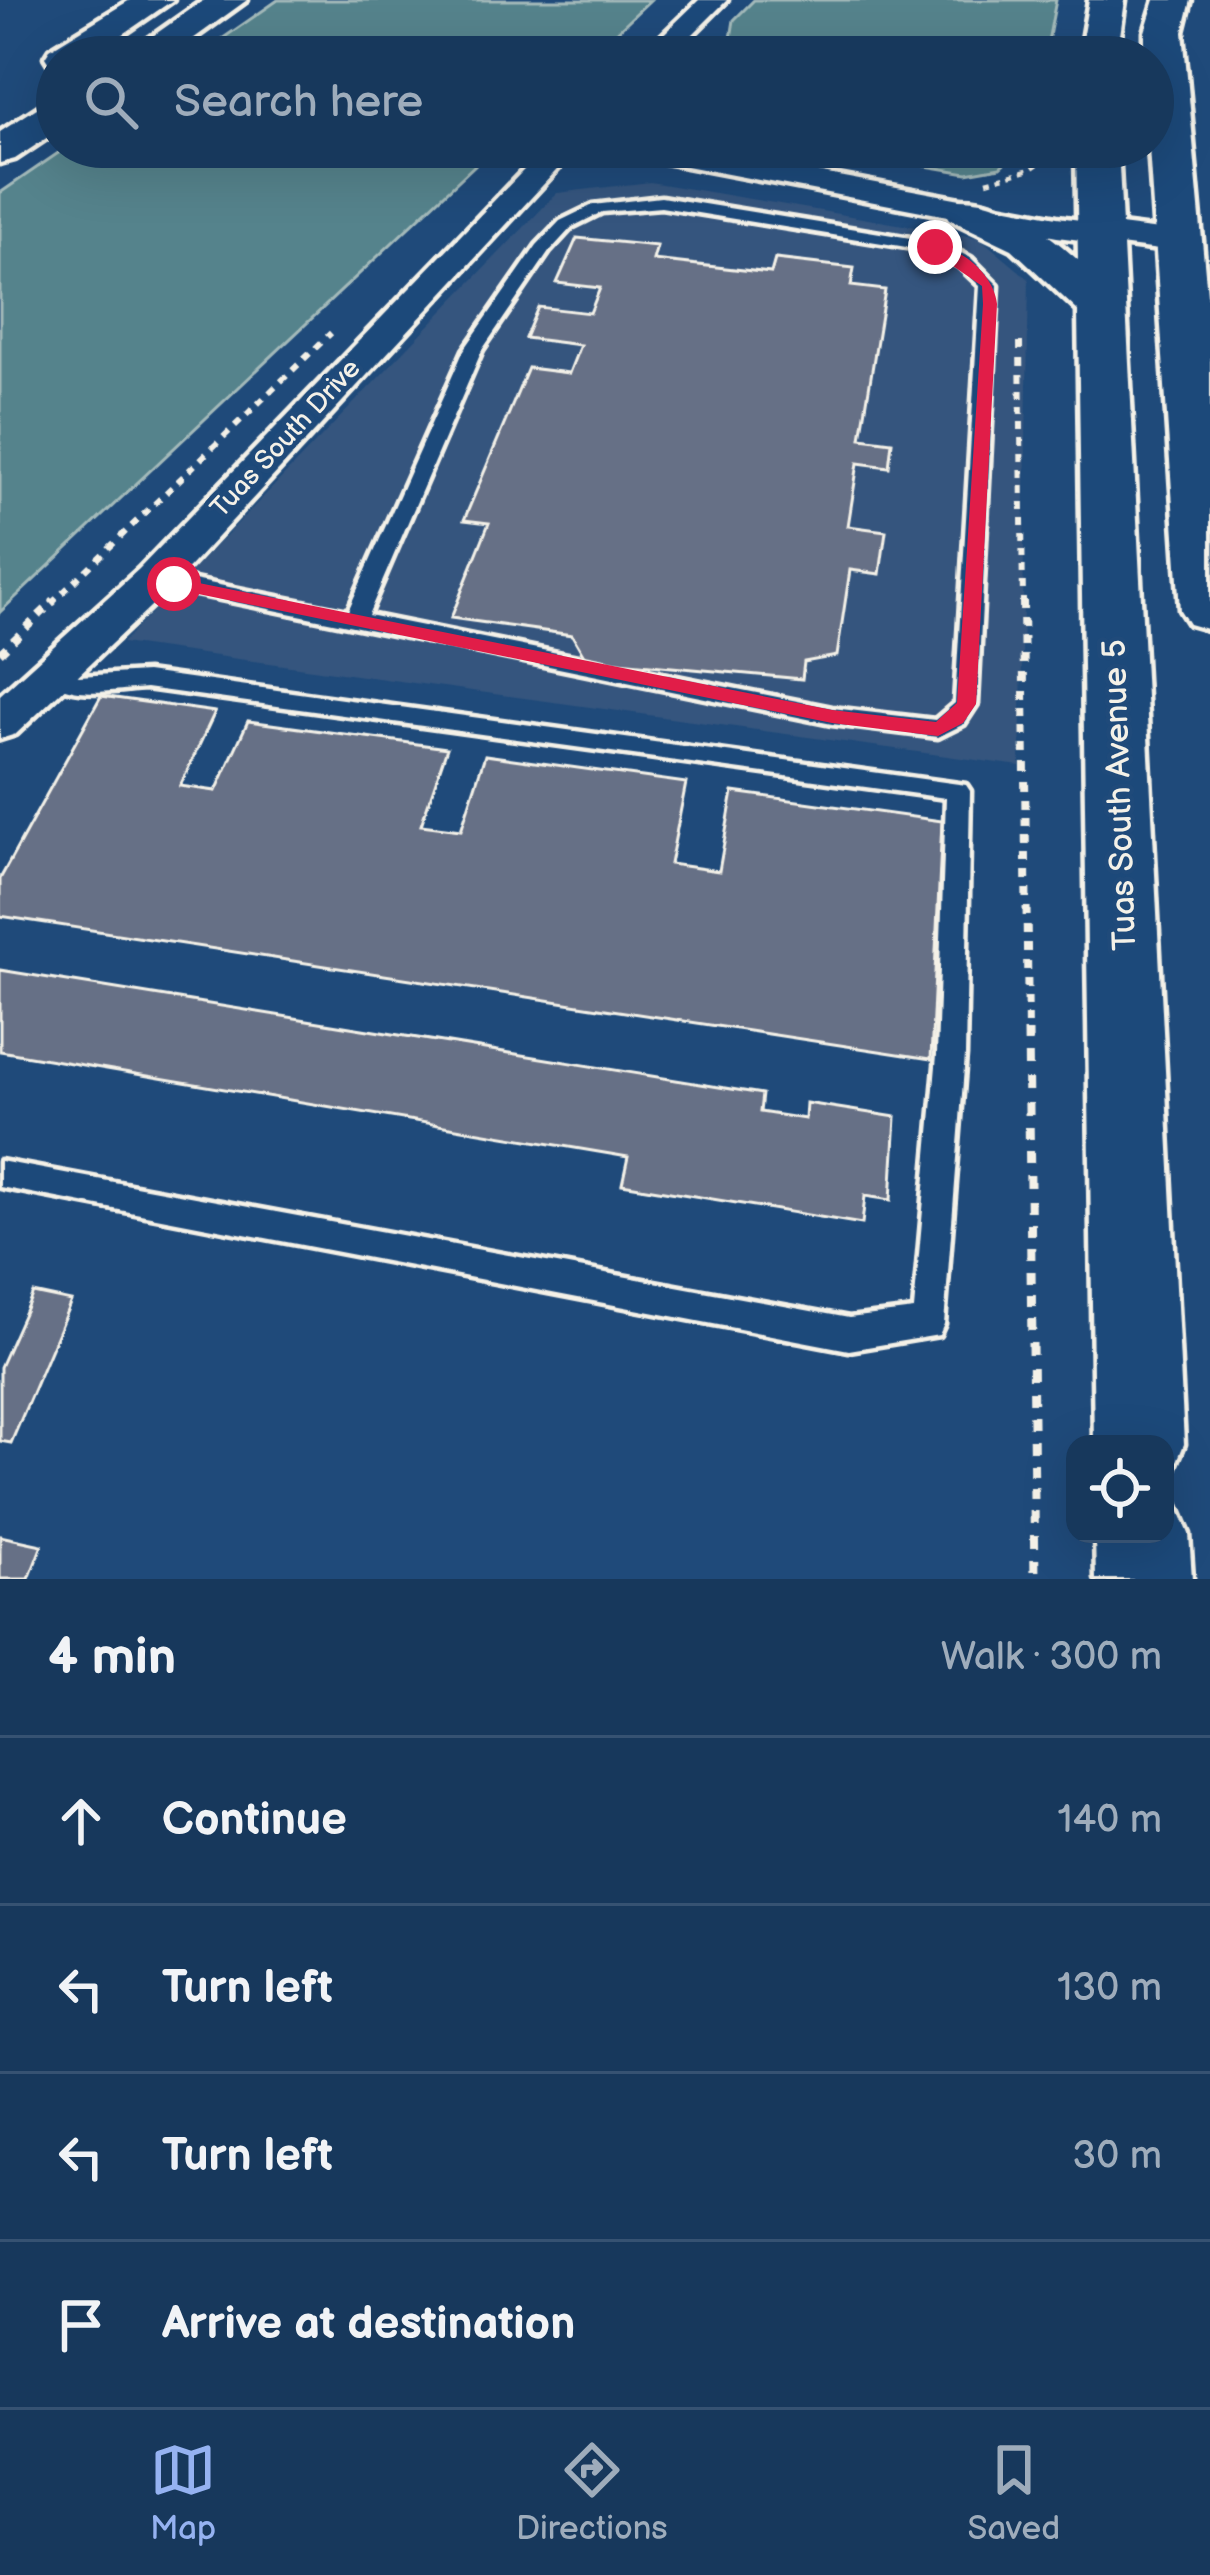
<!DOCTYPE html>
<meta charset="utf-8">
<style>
body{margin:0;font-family:"Balsamiq Sans",sans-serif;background:#244365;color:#f1f3f6}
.controls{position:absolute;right:36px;bottom:36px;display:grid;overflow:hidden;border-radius:24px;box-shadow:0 12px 48px #0002}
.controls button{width:108px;height:108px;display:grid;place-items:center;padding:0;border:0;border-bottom:3px solid #365272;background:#17385c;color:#f1f3f6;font:60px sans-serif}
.stop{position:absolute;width:36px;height:36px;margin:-27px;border:9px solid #e11d48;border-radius:50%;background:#fff}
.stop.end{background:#e11d48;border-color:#fff;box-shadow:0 3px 12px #0008}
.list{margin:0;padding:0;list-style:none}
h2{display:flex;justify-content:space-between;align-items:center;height:156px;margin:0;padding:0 48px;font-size:51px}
h2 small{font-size:39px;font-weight:400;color:#9eacbb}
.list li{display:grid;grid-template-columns:78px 1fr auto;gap:36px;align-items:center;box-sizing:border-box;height:168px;padding:0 48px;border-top:3px solid #365272}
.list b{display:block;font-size:45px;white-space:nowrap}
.list em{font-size:39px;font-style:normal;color:#9eacbb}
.icon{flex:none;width:66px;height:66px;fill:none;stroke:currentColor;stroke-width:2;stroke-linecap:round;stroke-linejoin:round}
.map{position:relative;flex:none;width:1210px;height:1579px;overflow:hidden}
.search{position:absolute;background:#17385c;box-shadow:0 12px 48px #0002;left:36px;right:36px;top:36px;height:132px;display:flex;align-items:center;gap:30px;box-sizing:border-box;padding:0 42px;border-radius:66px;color:#9eacbb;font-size:45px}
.sheet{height:828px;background:#17385c}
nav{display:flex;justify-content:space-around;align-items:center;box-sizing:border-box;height:168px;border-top:3px solid #365272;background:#17385c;font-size:33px;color:#9eacbb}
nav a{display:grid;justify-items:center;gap:6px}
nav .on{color:#95b2f1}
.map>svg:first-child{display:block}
</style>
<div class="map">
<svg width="1210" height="1579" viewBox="0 0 1210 1579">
<rect width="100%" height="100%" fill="#1f4a7a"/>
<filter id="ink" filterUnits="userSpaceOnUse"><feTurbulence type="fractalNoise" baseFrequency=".00833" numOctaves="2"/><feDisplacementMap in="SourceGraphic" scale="24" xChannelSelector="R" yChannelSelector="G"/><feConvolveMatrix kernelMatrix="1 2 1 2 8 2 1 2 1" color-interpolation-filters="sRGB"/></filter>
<g filter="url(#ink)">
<path fill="#34557e" d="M 650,182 L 980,238 L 1029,279 L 1020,766 L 122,643 L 557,193 Z"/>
<path fill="#55838c" stroke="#a4baba" stroke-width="3" d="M 278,0 L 650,0 L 590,57 L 196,57 Z
M 754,0 L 1056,0 L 1045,57 L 728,57 L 734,20 Z
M 67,147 L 494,147 L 0,612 L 0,193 Z
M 813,147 L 1022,147 L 1000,167 L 967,173 Z"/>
<path fill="#667086" stroke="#f4f1e8" stroke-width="3" d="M 577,238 L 657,246 L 653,260 L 771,273 L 775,259 L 854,268 L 851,286 L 885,290 L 861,438 L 892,442 L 889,467 L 858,463 L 848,526 L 886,531 L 880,574 L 850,570 L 837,656 L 804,662 L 802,679 L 586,659 L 572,635 L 451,618 L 489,523 L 464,520 L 528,368 L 569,373 L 580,345 L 525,338 L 538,307 L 590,313 L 600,288 L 557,283 Z
M 101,696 L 215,712 L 180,786 L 216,791 L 248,721 L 447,748 L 421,825 L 461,830 L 485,755 L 686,783 L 670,864 L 719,871 L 733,792 L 942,821 L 931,1059 L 0,916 L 0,879 Z
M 0,970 L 762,1094 L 760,1112 L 805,1119 L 806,1103 L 896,1117 L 891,1200 L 865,1196 L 862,1224 L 622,1184 L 628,1157 L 0,1051 Z
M 33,1293 L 71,1301 L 11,1443 L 0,1441 L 0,1367 Z
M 0,1536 L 42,1545 L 29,1579 L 0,1579 Z"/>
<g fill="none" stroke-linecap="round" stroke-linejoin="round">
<g stroke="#f4f1e8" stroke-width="9">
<path id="lane" d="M 661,197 L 941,243 L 971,258 L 998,285 L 977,704 L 964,724 L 938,737 L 832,724 L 147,584 L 143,579 L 154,572 L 348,611 L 464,350 L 537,245 L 560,221 L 593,205 ZM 661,207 L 931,251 L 959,266 L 980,286 L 955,703 L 935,720 L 832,708 L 368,615 L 482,350 L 549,252 L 572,227 L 602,212 Z
M 52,665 L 79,676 L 146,672 L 966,785 L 970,791 L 965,1055 L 944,1324 L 939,1335 L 849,1350 L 0,1187 L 0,1161 L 849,1318 L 914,1310 L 937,1055 L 946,798 L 146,688 C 111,690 67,701 41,673 Z"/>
</g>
<g stroke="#f4f1e8" stroke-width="9">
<path id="street" d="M 699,0 L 727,0 L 670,57 L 640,57 Z
M 546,147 L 578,147 L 169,589 L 16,734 L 0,739 L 0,695 L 139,569 Z
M 619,147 L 683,147 L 1057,217 L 1175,232 L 1192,242 L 1175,252 L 1057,237 L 634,156 Z"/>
</g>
<g stroke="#f4f1e8" stroke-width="9">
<path id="secondary" d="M 1089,0 L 1125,0 L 1117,57 L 1079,57 Z
M 1155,0 L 1191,0 L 1183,32 L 1210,328 L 1210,630 L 1189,624 L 1180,610 L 1149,147 L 1153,147 L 1153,57 L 1145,57 L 1145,32 Z
M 1076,147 L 1118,147 L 1184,1444 L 1171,1476 L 1165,1478 L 1165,1444 L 1094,1444 L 1078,311 L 1012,249 L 949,219 L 943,210 L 949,201 C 994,190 1046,231 1078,260 Z
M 1165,1497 L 1175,1501 L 1189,1534 L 1192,1579 L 1096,1579 L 1095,1534 L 1165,1534 Z"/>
</g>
<g stroke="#f4f1e8" stroke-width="9">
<path id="primary" d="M 130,0 L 173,0 L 90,57 L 57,57 L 57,67 L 50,65 L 45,57 L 50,49 Z
M 204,0 L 247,0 L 168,57 L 123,57 Z
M 57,101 L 57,131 L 15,159 L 0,163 L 0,132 L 43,104 Z"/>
</g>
<path stroke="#f4f1e8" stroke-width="4.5" stroke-dasharray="6 6" stroke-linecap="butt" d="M 987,181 L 1031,169 L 1047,158 L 1050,147"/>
<path stroke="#f4f1e8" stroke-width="6" stroke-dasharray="8 8" stroke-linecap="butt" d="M 1020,342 L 1023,604
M 51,604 L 331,333"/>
<path stroke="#f4f1e8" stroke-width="8" stroke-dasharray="9 9" stroke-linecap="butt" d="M 1023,601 L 1028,1034
M 0,653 L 54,601"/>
<path stroke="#f4f1e8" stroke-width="9" stroke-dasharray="12 12" stroke-linecap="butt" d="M 1028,1031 L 1035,1579"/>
<use href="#lane" fill="#1f4a7a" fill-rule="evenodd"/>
<use href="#street" fill="#1f4a7a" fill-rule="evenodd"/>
<use href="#secondary" fill="#1f4a7a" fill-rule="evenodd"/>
<use href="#primary" fill="#1f4a7a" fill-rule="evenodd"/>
</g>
</g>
<path fill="#e11d48" d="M 930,244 C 960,246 994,274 997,304 L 976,704 L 963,723 L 938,736 L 832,723 L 174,589 L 165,584 L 174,578 L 832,710 L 936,722 L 957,703 L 983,304 L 982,286 L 930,250 Z"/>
<g text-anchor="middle" stroke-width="9" stroke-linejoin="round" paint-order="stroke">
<g font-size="27" fill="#f4f1e8" stroke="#1f4a7a">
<text transform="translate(285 438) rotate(-47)" y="9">Tuas South Drive</text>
</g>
<g font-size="33" fill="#f4f1e8" stroke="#1f4a7a">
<text transform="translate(1118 795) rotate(-92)" y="12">Tuas South Avenue 5</text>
</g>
</g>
</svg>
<div class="controls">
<button><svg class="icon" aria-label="locate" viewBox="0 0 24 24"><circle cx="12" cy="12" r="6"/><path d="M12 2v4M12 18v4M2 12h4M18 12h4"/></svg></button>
</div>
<div class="stop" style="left:174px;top:584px"></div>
<div class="stop end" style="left:935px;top:247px"></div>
<div class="search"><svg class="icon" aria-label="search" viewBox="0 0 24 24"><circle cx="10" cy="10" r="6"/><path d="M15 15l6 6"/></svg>Search here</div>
</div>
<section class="sheet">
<h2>4 min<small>Walk · 300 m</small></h2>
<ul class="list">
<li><svg class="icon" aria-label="ahead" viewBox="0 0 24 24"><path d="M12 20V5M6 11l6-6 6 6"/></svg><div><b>Continue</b></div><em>140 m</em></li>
<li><svg class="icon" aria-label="left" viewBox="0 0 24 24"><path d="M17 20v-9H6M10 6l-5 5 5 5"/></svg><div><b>Turn left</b></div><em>130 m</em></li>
<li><svg class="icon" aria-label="left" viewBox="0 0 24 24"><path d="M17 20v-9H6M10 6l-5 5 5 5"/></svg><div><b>Turn left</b></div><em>30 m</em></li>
<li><svg class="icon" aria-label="arrive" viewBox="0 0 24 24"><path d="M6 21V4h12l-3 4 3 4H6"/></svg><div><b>Arrive at destination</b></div></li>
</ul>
</section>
<nav>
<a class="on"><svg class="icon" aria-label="map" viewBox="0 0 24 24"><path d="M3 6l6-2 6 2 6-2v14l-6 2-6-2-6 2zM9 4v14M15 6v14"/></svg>Map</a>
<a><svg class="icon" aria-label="directions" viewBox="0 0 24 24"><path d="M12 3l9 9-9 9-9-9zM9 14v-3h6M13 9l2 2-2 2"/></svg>Directions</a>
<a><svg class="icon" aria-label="saved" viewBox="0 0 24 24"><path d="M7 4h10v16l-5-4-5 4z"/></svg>Saved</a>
</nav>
